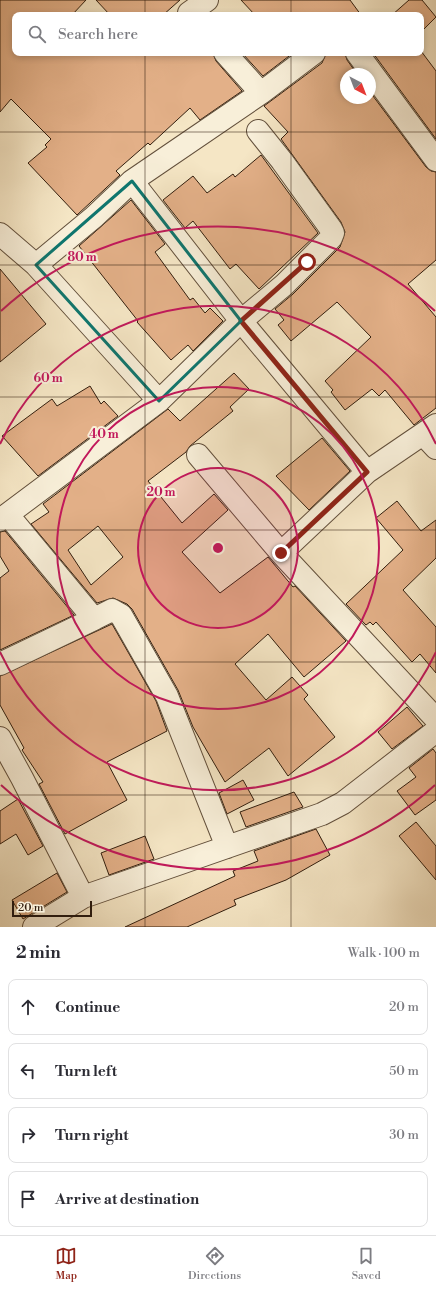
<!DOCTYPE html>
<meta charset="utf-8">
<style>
body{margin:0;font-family:"Libre Bodoni",serif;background:#f7f7f7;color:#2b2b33}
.compass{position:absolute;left:340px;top:68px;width:36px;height:36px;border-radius:50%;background:#fff;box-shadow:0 2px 6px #0003;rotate:138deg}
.scale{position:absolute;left:12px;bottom:10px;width:80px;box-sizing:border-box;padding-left:4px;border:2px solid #321e0e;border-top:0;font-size:11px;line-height:14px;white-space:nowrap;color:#321e0e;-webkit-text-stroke:3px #f8efd9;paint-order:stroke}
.stop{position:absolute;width:12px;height:12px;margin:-9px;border:3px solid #8f2418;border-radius:50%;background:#fff}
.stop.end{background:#8f2418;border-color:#fff;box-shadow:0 1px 4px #0008}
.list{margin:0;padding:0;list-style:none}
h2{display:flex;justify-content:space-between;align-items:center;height:52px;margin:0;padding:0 16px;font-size:17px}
h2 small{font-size:13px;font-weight:400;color:#7c7c81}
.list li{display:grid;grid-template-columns:26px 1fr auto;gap:12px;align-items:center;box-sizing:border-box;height:56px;margin:0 8px 8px;padding:0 8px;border:1px solid #e1e1e2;border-radius:8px}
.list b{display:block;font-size:15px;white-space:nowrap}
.list em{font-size:13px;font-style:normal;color:#7c7c81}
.icon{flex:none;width:22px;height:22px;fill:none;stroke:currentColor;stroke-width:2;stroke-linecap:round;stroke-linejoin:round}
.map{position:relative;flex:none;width:436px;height:927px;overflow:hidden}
.search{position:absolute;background:#fff;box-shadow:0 2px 6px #0003;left:12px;right:12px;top:12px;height:44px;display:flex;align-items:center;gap:10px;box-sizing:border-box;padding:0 14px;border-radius:8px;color:#7c7c81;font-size:15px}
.sheet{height:308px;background:#fff}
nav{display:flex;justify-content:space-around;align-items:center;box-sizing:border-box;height:56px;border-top:1px solid #e1e1e2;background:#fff;font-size:11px;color:#7c7c81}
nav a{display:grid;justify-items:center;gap:2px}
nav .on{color:#8f2418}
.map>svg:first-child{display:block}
</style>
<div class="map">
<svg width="436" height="927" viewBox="0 0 436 927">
<rect width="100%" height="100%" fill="#f5e6c5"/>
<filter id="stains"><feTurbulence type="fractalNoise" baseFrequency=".005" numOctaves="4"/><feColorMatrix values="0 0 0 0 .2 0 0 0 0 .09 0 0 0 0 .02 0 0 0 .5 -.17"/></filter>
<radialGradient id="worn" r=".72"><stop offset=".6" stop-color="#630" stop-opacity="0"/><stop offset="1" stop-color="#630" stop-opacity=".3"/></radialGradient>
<path fill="#e3b088" stroke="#321e0e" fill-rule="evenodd" d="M 0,0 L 86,0 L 72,15 L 15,15 L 15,53 L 213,53 L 216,61 L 242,91 L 200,120 L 190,108 L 150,145 L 148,143 L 116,171 L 120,175 L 77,215 L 28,163 L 47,147 L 45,145 L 51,139 L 11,99 L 0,112 Z
M 96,0 L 180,0 L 163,15 L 110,15 Z
M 241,0 L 350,0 L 361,15 L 255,15 Z
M 409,0 L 422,0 L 436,17 L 421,32 L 421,15 L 392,15 Z
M 421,51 L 436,71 L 436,139 L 373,53 L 421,53 Z
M 242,53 L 293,53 L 263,76 Z
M 326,53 L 345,53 L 347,60 L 357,74 L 346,74 L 346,98 L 370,98 L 370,92 L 426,167 L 431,171 L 436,172 L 436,260 L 408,284 L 436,317 L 436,408 L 414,425 L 385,390 L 379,396 L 372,389 L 345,410 L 331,392 L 333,390 L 325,381 L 371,337 L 337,302 L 291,341 L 278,325 L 284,320 L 275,309 L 293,294 L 340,247 L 345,232 L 341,222 L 281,139 L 288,132 L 264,106 L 322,63 Z
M 261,155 L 318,233 L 259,289 L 236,264 L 230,269 L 193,221 L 185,228 L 163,200 L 193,176 L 207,193 L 233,174 L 235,177 Z
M 131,200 L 165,244 L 155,252 L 190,300 L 193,298 L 205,313 L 210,308 L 223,321 L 193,351 L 188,345 L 171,360 L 137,322 L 138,321 L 79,246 Z
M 0,269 L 46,324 L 0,362 Z
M 234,373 L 249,389 L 230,407 L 233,411 L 190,446 L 186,452 L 148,481 L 182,523 L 214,494 L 228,510 L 182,552 L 220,593 L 268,557 L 293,587 L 295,586 L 346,641 L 304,677 L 268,634 L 235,664 L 266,700 L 292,677 L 308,695 L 304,699 L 335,737 L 288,776 L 269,748 L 225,782 L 193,727 L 178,690 L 132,609 L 127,604 L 113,598 L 97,603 L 31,524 L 49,512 L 43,504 L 168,409 L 180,421 ZM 98,526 L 123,557 L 91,585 L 68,550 Z
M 90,386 L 101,404 L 104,401 L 118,416 L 38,476 L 2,436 L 52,399 L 57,406 Z
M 322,438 L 350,471 L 309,510 L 276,476 Z
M 397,501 L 421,531 L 436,520 L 436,558 L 403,590 L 436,627 L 436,673 L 420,654 L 412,662 L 376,622 L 373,625 L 370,622 L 366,625 L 346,604 L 403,550 L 376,518 Z
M 5,531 L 74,615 L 0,650 L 0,578 L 9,571 L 0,556 L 0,532 Z
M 112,624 L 156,701 L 167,731 L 107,762 L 127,800 L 65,834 L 39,784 L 43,782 L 22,750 L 24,748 L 0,705 L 0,676 Z
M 407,707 L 423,726 L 392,749 L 378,732 Z
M 433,749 L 436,753 L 436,800 L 415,815 L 397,791 L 416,777 L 409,768 Z
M 243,780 L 254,800 L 227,814 L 219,793 Z
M 294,792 L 303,807 L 246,827 L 240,812 Z
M 18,799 L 43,846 L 28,855 L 16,834 L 0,844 L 0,811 Z
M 416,822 L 436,846 L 436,880 L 399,836 Z
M 316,829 L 330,855 L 286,880 L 234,900 L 236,905 L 187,927 L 125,927 L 235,876 L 233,871 L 258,861 L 254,851 Z
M 145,836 L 154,859 L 109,875 L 101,853 Z
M 57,873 L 67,892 L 23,919 L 12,900 Z"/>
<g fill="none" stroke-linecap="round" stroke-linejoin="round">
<g stroke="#63503c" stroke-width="24">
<path id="minor" d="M 189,13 L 207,0
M 225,53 L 261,93
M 314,53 L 261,93 L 132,181 L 241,321 L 367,472
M 357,53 L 436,160
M 0,234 L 36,265 L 159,401
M 36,265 L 94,217 L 132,181
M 423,434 L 436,448
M 198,455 L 281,553 L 436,719
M 8,515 L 94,619 L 112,610 L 121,615 L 167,696 L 227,847
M 0,520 L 159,401 L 241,321 L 284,285 L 331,238 L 333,233 L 331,229 L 282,161 L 258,131
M 281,553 L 367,472 L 436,425
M 0,664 L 94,619
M 0,738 L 22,778 L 83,897
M 34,927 L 83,897 L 322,814 L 343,803 L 436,731"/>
</g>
<use href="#minor" stroke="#f8efd9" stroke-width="22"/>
</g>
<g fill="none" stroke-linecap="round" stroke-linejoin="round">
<path stroke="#8f2418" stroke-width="5" d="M 281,553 L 367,472 L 241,321 L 307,262"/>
</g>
<path fill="none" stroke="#0f766e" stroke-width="3" stroke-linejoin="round" d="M 132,181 L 241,321 L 159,401 L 36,265 Z"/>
<path fill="none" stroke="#321e0e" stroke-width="1" stroke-opacity="0.55" d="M 145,0 L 145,15M 291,0 L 291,15M 145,53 L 145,927M 291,53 L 291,927M 0,132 L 436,132M 0,265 L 436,265M 0,397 L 436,397M 0,530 L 436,530M 0,662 L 436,662M 0,795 L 436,795"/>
<circle cx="218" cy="548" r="80" fill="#c2185b" fill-opacity=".12"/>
<g fill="none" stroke="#c2185b" stroke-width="2">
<circle cx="218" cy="548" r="80"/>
<circle cx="218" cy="548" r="161"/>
<path d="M436 652A241 241 0 0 1 0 652M0 444A241 241 0 0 1 436 444"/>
<path d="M435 785A321 321 0 0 1 1 785M1 311A321 321 0 0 1 435 311"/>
</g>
<circle cx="218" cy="548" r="6" fill="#c2185b" stroke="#f8efd9" stroke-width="2"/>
<g font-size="12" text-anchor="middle" font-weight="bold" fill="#c2185b" stroke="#f8efd9" stroke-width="4" stroke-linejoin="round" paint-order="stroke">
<text x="82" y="261">80 m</text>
<text x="48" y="382">60 m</text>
<text x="104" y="438">40 m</text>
<text x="161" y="496">20 m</text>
</g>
<rect width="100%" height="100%" filter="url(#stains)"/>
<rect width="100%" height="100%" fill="url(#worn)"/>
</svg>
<svg class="compass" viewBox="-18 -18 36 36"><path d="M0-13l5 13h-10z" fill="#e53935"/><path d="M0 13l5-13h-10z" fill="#7c7c81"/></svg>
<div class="scale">20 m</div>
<div class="stop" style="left:307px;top:262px"></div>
<div class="stop end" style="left:281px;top:553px"></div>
<div class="search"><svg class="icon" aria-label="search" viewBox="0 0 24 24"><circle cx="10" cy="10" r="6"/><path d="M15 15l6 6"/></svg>Search here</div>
</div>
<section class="sheet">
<h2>2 min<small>Walk · 100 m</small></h2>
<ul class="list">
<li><svg class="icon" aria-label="ahead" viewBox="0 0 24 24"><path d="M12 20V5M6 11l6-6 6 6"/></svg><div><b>Continue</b></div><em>20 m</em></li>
<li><svg class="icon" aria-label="left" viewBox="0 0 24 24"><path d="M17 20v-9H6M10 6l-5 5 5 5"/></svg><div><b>Turn left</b></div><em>50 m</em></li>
<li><svg class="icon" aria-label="right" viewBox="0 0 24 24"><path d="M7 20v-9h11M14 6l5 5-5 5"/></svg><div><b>Turn right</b></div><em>30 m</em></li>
<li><svg class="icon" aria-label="arrive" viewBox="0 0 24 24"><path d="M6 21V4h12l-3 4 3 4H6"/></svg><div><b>Arrive at destination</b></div></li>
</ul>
</section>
<nav>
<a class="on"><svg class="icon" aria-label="map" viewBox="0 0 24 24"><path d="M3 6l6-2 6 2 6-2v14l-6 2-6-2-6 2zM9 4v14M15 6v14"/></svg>Map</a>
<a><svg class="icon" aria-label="directions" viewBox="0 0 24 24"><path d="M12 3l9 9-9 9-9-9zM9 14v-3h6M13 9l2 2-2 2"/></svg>Directions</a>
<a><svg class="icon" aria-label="saved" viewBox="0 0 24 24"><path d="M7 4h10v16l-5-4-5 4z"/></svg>Saved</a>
</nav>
